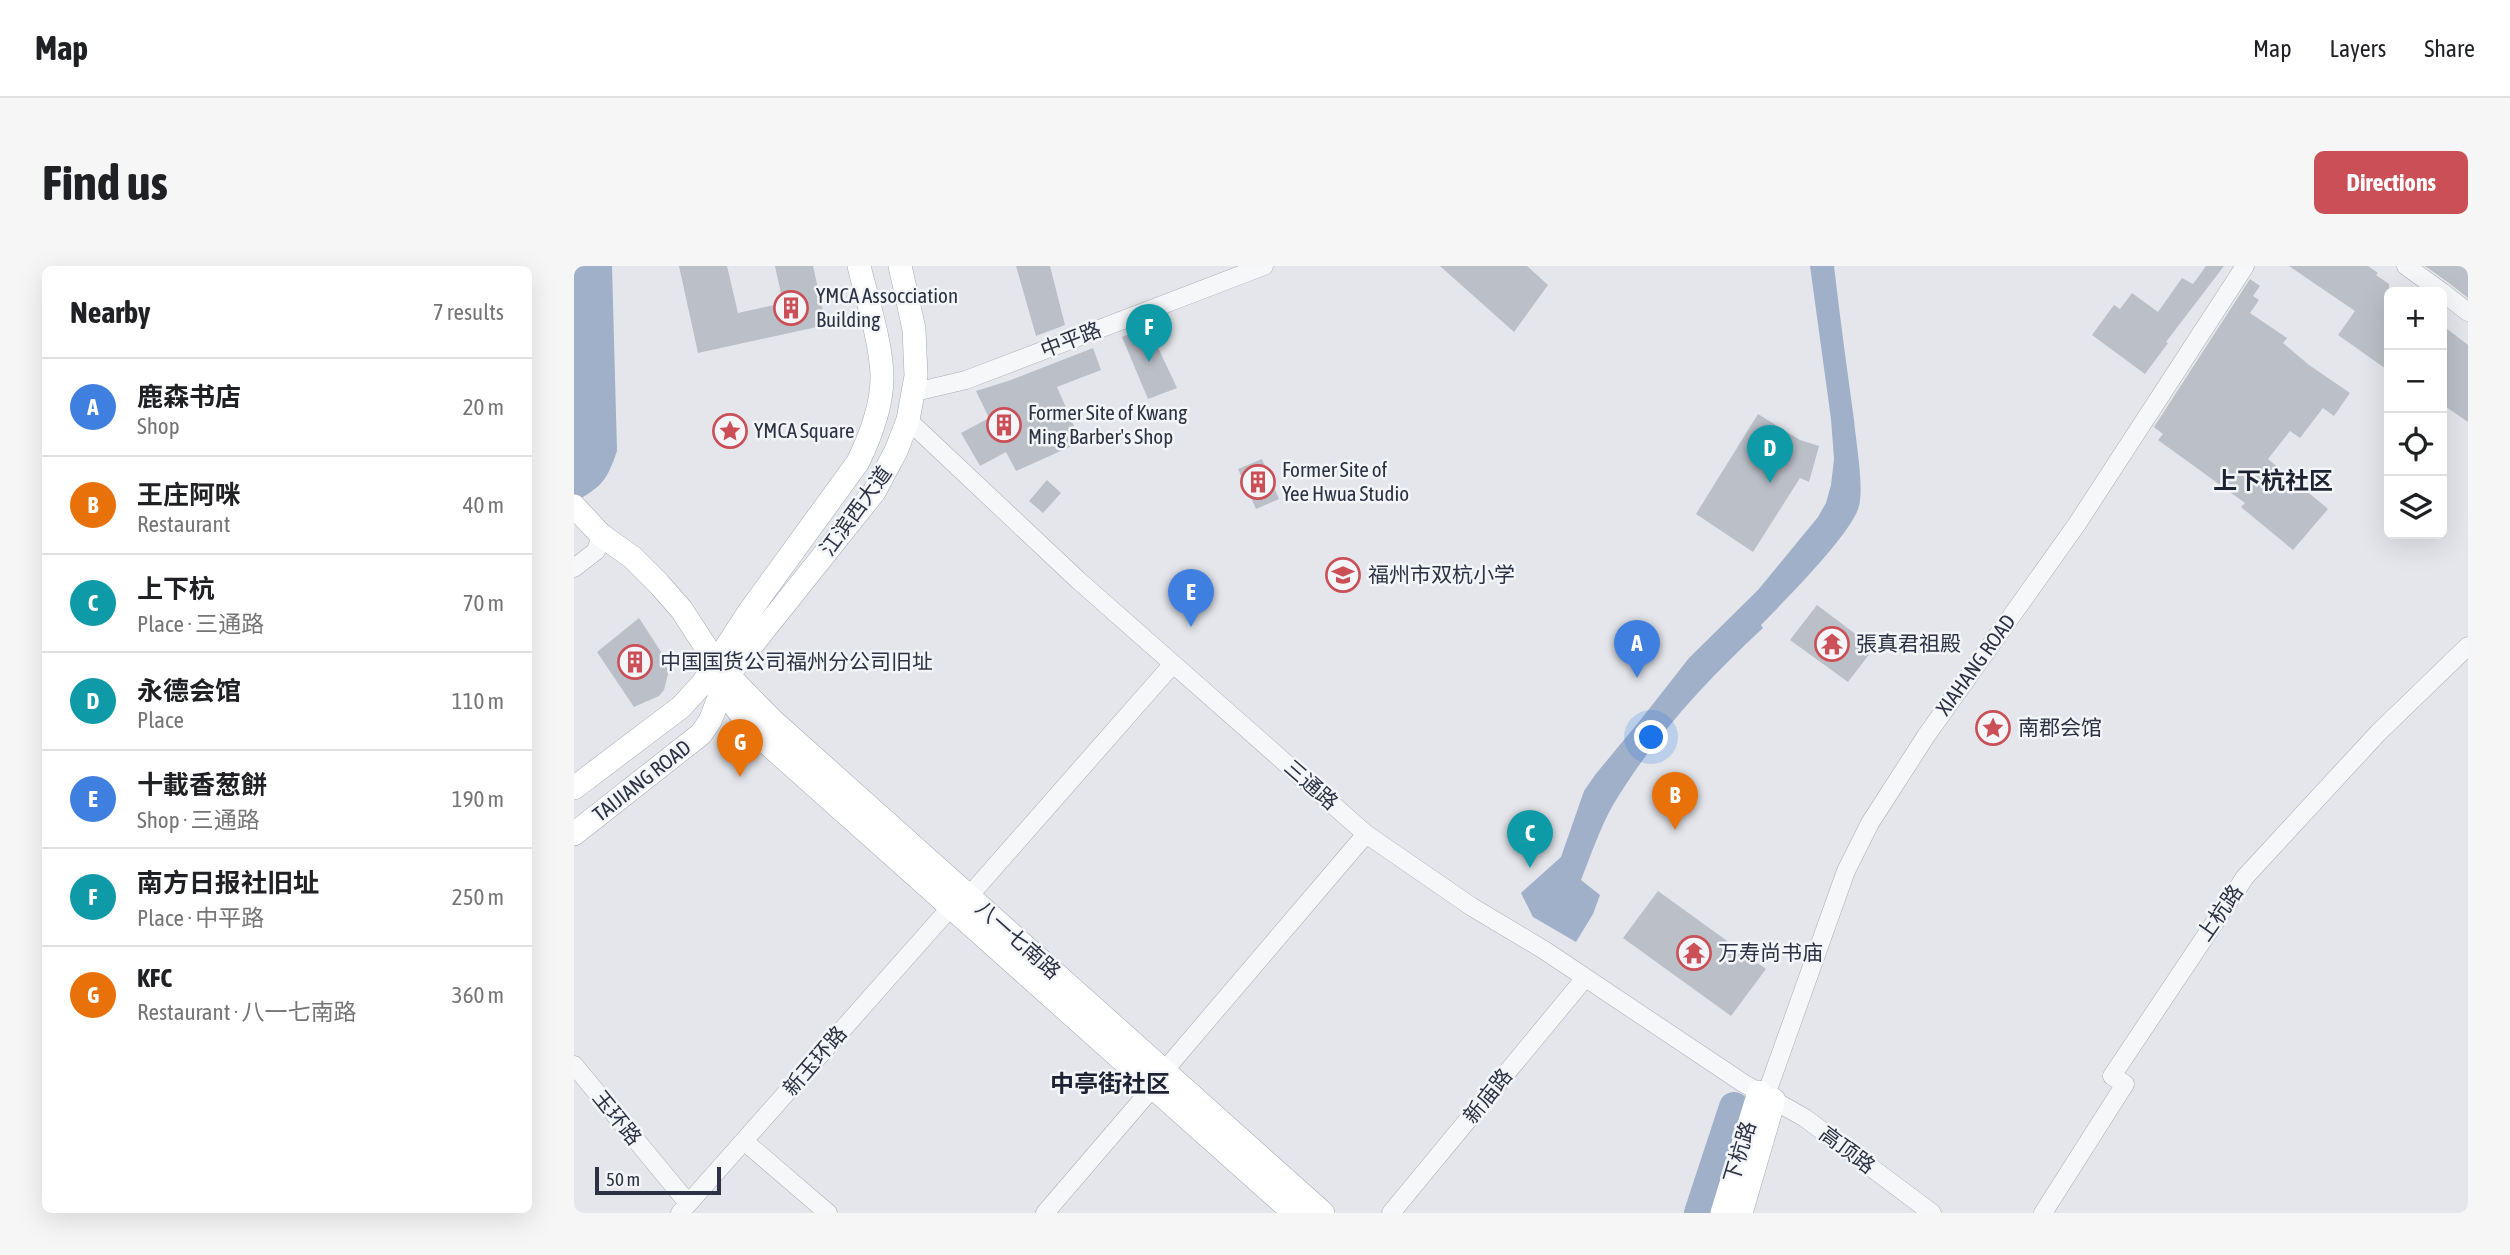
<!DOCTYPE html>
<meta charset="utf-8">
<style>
body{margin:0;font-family:"Asap Condensed","Noto Sans SC",sans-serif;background:#f6f6f6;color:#202124}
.controls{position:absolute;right:21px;top:21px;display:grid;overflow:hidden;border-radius:10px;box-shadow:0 7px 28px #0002}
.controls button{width:63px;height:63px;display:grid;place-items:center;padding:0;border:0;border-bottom:2px solid #e0e0e0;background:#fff;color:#202124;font:35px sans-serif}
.scale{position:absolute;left:21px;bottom:18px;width:126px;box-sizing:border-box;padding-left:7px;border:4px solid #2c3243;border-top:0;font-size:19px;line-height:24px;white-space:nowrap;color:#2c3243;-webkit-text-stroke:5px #f3f5f8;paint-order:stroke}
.you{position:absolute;left:1078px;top:472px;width:24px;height:24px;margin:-18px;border:5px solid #fff;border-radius:50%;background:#1a73e8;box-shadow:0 0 0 10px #1a73e833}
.badge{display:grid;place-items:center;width:46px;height:46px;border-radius:50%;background:#ca4f56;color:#fff;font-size:23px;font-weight:700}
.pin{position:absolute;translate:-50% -58px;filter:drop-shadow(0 2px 4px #0008)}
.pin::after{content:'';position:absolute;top:37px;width:24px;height:21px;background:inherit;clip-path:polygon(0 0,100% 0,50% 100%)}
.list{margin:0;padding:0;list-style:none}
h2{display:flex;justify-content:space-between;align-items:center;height:91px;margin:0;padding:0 28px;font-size:30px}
h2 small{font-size:23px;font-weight:400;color:#757577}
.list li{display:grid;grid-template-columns:46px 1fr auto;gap:21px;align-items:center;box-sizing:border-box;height:98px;padding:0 28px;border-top:2px solid #e0e0e0}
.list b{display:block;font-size:26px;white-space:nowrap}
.list p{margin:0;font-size:23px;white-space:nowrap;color:#757577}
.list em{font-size:23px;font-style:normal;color:#757577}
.icon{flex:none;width:38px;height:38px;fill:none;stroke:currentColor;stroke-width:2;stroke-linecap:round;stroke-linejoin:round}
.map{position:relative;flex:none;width:1894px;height:947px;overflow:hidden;border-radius:10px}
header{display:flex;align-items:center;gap:42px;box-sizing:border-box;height:98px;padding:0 35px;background:#fff;border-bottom:2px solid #e0e0e0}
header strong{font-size:33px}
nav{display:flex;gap:38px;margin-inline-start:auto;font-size:24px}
.intro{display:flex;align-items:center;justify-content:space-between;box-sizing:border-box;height:168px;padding:0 42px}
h1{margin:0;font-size:49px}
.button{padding:18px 32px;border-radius:10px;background:#ca4f56;color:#fff;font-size:24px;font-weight:700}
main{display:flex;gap:42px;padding:0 42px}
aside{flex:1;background:#fff;border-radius:10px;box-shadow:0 7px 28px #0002}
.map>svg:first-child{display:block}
</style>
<header>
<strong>Map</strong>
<nav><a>Map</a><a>Layers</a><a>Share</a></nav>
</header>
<div class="intro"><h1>Find us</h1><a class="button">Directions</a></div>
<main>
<aside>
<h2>Nearby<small>7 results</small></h2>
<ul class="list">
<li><span class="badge" style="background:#3f7fe0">A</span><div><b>鹿森书店</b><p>Shop</p></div><em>20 m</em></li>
<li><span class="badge" style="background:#e8710a">B</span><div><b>王庄阿咪</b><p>Restaurant</p></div><em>40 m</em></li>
<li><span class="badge" style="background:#0f9aa8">C</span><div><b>上下杭</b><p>Place · 三通路</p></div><em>70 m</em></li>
<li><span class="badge" style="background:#0f9aa8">D</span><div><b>永德会馆</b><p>Place</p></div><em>110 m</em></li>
<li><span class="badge" style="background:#3f7fe0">E</span><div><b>十載香葱餅</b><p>Shop · 三通路</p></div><em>190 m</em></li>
<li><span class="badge" style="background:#0f9aa8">F</span><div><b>南方日报社旧址</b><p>Place · 中平路</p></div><em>250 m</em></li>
<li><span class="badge" style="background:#e8710a">G</span><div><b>KFC</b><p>Restaurant · 八一七南路</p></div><em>360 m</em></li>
</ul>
</aside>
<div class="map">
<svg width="1894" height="947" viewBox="0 0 1894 947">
<rect width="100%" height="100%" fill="#e4e6eb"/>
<path fill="#a0b0c9" d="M 0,0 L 38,0 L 43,185 C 33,214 28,221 0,236 Z
M 1236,0 L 1260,0 C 1266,52 1273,103 1280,154 C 1282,176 1290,220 1285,240 C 1278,268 1209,336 1187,359 L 1189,362 C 1132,415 1079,472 1039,539 C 1026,562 1017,589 1007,614 L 1026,629 L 1019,648 L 1002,676 L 959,651 L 947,627 L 987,591 L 1010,525 L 1021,509 L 1068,452 L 1115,392 L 1184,324 L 1244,251 L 1252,237 L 1257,219 L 1260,193 L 1257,153 Z
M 1146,849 L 1163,855 L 1134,947 L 1112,947 Z"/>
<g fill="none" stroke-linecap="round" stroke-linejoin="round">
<path stroke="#a0b0c9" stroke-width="30" d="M 1125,947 L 1160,841"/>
</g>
<path fill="#bbbfc8" d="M 105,0 L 153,0 L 164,47 L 209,37 L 201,0 L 239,0 L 252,59 L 124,87 Z
M 442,0 L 476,0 L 491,59 L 462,70 Z
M 866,0 L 953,0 L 974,19 L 940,66 Z
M 1632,0 L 1650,0 L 1592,76 L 1594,77 L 1571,108 L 1518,69 L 1540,39 L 1546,43 L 1558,27 L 1584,46 L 1608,12 L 1619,18 Z
M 1715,0 L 1794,0 L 1804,7 L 1802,9 L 1815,18 L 1815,105 L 1764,69 L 1781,45 Z
M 1851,0 L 1894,0 L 1894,32 L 1875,17 Z
M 1676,13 L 1686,20 L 1679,30 L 1685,34 L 1676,47 L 1713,72 L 1709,77 L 1735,99 L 1776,127 L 1760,150 L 1749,142 L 1726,172 L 1716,165 L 1694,193 L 1754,243 L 1719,284 L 1667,241 L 1671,237 L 1584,174 L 1589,168 L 1580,161 Z
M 1868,59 L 1894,79 L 1894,156 L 1868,138 Z
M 574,60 L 603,122 L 574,133 L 548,71 Z
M 519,82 L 527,104 L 483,121 L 507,176 L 442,205 L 432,186 L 406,200 L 387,167 L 415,152 L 402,125 L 437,114 Z
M 1184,148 L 1226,174 L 1245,180 L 1235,216 L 1226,212 L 1179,286 L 1122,248 Z
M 688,193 L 705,233 L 682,243 L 664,203 Z
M 473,214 L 487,227 L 469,247 L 455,235 Z
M 1243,339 L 1300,382 L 1274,416 L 1216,374 Z
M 65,352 L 91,392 L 94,408 L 90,424 L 85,430 L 60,441 L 23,386 Z
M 1084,625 L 1192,703 L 1157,750 L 1049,672 Z"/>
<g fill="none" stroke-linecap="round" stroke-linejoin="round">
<g stroke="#a9acb5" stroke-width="19">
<path id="minor" d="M 1832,0 L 1868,26
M 1868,26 L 1894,46
M 341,126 L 392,114 L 690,0
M 334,154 L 504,314 L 792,568 L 898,641 L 970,684 L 1169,817 L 1231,852 L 1358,947
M 0,302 L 22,285 L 27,269
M 395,630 L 598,399
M 0,799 L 114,937
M 590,805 L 792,568
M 1192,829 L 1272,605 L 1296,557 L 1352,470 L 1503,258 L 1671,0
M 170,875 L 254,947
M 106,947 L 376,642
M 471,947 L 579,821
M 817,947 L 1011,712
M 1469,947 L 1551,818 L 1538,810 L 1671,611 L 1804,467 L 1894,380"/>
</g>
<g stroke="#a3a9b6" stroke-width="24">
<path id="major" d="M 0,240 L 27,269 L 58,291 L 85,318 L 107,343 L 143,398 L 198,454 L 749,947
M 146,411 C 152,433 171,453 185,470 L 720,947
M 0,522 L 107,441 L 129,417 L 175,346 L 284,196 C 296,171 308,140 308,112 C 308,79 293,33 285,0
M 0,568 L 127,468 L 136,455 L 154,409 L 300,226 L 322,185 L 334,154 L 342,110 L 340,63 L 326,0
M 1148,947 L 1185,826
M 1167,947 L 1200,834"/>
</g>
<use href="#minor" stroke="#f6f7f9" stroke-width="18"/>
<use href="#major" stroke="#fff" stroke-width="23"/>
</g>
<defs>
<g id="building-ring" transform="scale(1.75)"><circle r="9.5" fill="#f3f5f8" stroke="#ca4f56" stroke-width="1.5"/><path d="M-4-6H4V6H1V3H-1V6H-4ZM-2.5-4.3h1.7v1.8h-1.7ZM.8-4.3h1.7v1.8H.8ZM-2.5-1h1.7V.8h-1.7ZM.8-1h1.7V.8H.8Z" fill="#ca4f56"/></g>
<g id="sight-ring" transform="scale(1.75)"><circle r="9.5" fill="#f3f5f8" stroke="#ca4f56" stroke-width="1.5"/><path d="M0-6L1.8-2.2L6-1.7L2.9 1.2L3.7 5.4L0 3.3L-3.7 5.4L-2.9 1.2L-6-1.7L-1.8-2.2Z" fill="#ca4f56"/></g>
<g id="school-ring" transform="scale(1.75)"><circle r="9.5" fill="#f3f5f8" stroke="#ca4f56" stroke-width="1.5"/><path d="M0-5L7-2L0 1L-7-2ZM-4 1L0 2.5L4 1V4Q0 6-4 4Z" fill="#ca4f56"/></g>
<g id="temple-ring" transform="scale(1.75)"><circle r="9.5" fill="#f3f5f8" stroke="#ca4f56" stroke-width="1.5"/><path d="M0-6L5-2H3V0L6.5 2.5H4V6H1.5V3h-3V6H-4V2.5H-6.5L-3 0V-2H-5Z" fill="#ca4f56"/></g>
</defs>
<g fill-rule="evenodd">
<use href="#building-ring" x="217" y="42"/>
<use href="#building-ring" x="430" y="159"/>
<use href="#sight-ring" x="156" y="165"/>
<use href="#building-ring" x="684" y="216"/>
<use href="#school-ring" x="769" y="309"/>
<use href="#temple-ring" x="1258" y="378"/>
<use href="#building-ring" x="61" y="396"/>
<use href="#sight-ring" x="1419" y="462"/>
<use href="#temple-ring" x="1120" y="687"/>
</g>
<g text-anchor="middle" stroke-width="5" stroke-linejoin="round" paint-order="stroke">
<g font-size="21" fill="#2c3243" stroke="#f3f5f8" text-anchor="start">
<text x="242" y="37">YMCA Assocciation<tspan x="242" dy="24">Building</tspan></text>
<text x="454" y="154">Former Site of Kwang<tspan x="454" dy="24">Ming Barber's Shop</tspan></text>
<text x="180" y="172">YMCA Square</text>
<text x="708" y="211">Former Site of<tspan x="708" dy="24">Yee Hwua Studio</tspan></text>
<text x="794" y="316">福州市双杭小学</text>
<text x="1282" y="385">張真君祖殿</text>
<text x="86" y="403">中国国货公司福州分公司旧址</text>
<text x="1444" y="469">南郡会馆</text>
<text x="1144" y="694">万寿尚书庙</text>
</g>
<g font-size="21" fill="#2c3243" stroke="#f3f5f8">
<text transform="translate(497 74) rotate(-21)" y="7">中平路</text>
<text transform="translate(282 245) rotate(-54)" y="7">江滨西大道</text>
<text transform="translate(1402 399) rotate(-54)" y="7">XIAHANG ROAD</text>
<text transform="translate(68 515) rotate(-38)" y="7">TAIJIANG ROAD</text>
<text transform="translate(737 519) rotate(41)" y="7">三通路</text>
<text transform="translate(1646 647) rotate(-55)" y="7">上杭路</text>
<text transform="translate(444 674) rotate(42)" y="7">八一七南路</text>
<text transform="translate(241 795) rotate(-49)" y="7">新玉环路</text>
<text transform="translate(914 830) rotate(-51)" y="7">新庙路</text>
<text transform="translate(43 852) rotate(51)" y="7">玉环路</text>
<text transform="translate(1273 884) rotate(37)" y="7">高顶路</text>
<text transform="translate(1166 886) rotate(-73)" y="7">下杭路</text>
</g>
<g font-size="24" font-weight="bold" fill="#1e2334" stroke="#f3f5f8">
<text x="1699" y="223">上下杭社区</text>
<text x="536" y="826">中亭街社区</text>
</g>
</g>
</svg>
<div class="controls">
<button>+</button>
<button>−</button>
<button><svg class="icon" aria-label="locate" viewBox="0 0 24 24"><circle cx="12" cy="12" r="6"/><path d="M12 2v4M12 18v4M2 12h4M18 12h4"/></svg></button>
<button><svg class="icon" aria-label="layers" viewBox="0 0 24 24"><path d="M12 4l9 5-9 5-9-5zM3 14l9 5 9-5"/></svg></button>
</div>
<div class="scale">50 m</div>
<div class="you"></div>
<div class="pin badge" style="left:1063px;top:412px;background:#3f7fe0">A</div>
<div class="pin badge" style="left:1101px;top:564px;background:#e8710a">B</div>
<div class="pin badge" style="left:956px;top:602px;background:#0f9aa8">C</div>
<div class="pin badge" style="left:1196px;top:217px;background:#0f9aa8">D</div>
<div class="pin badge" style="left:617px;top:361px;background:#3f7fe0">E</div>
<div class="pin badge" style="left:575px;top:96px;background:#0f9aa8">F</div>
<div class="pin badge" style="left:166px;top:511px;background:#e8710a">G</div>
</div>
</main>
